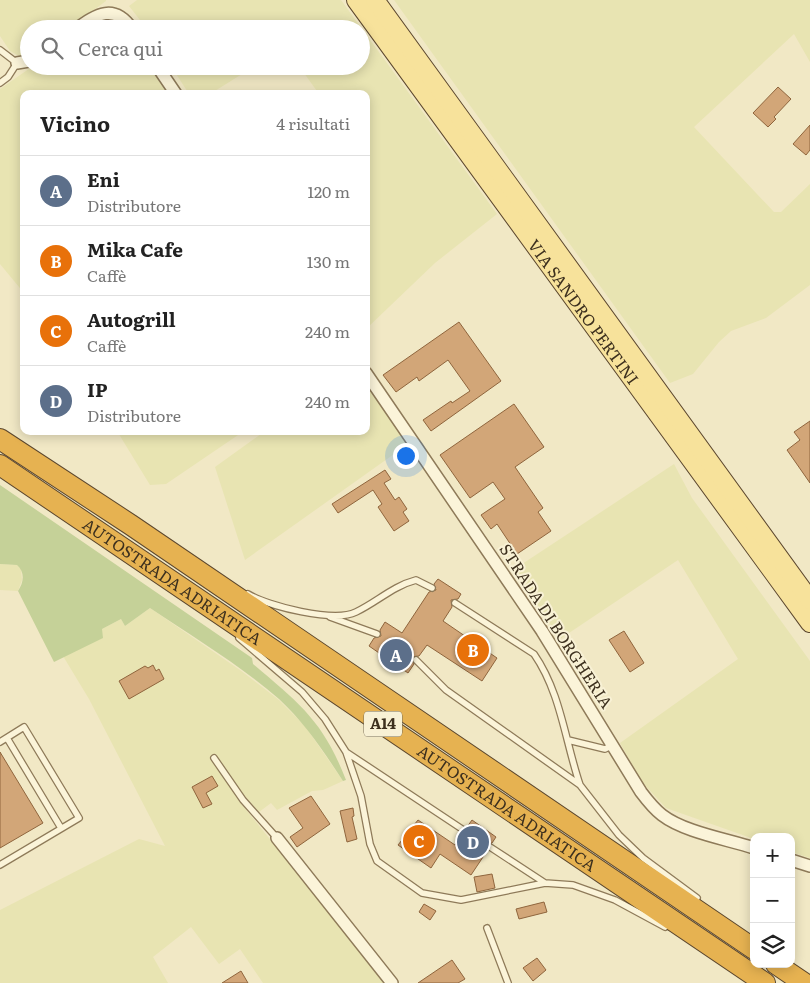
<!DOCTYPE html>
<html lang="it">
<meta charset="utf-8">
<style>
body{margin:0;font-family:Literata,serif;background:#f2f2f2;color:#222}
.controls{position:absolute;right:15px;bottom:15px;display:grid;overflow:hidden;border-radius:10px;box-shadow:0 2px 12px #0003}
.controls button{width:45px;height:45px;display:grid;place-items:center;padding:0;border:0;border-bottom:1px solid #e0e0e0;background:#fff;color:#222;font:25px sans-serif}
.you{position:absolute;left:405px;top:455px;width:18px;height:18px;margin:-12px;border:4px solid #fff;border-radius:50%;background:#1a73e8;box-shadow:0 0 0 8px #1a73e833}
.badge{display:grid;place-items:center;width:32px;height:32px;border-radius:50%;background:#ea580c;color:#fff;font-size:16px;font-weight:700}
.pin{position:absolute;translate:-50% -50%;border:2px solid #fff;box-shadow:0 1px 5px #0006}
.list{margin:0;padding:0;list-style:none}
h2{display:flex;justify-content:space-between;align-items:center;height:65px;margin:0;padding:0 20px;font-size:21px}
h2 small{font-size:16px;font-weight:400;color:#767676}
.list li{display:grid;grid-template-columns:32px 1fr auto;gap:15px;align-items:center;box-sizing:border-box;height:70px;padding:0 20px;border-top:1px solid #e0e0e0}
.list b{display:block;font-size:19px;white-space:nowrap}
.list p{margin:0;font-size:16px;white-space:nowrap;color:#767676}
.list em{font-size:16px;font-style:normal;color:#767676}
.icon{flex:none;width:28px;height:28px;fill:none;stroke:currentColor;stroke-width:2;stroke-linecap:round;stroke-linejoin:round}
.map{position:relative;flex:none;width:810px;height:983px;overflow:hidden}
.search{position:absolute;background:#fff;box-shadow:0 2px 12px #0003;left:20px;top:20px;width:350px;height:55px;display:flex;align-items:center;gap:12px;box-sizing:border-box;padding:0 18px;border-radius:28px;color:#767676;font-size:19px}
.panel{position:absolute;background:#fff;box-shadow:0 2px 12px #0003;left:20px;top:90px;width:350px;height:345px;border-radius:10px}
.map>svg:first-child{display:block}
</style>
<div class="map">
<svg width="810" height="983" viewBox="0 0 810 983">
<rect width="100%" height="100%" fill="#f1e8c5"/>
<path fill="#e8e4b2" d="M 0,0 L 106,0 L 106,1 L 68,29 L 29,29 L 29,55 L 19,56 L 10,51 L 0,36 Z
M 137,0 L 341,0 L 497,214 L 435,263 L 366,329 L 366,94 L 319,94 L 299,66 L 361,66 L 361,29 L 147,29 L 129,6 Z
M 394,0 L 810,0 L 810,62 L 794,34 L 694,127 L 774,212 L 781,212 L 810,184 L 810,285 L 766,318 L 731,331 L 719,342 L 693,374 L 670,383 Z
M 33,66 L 151,66 L 170,94 L 24,94 L 24,293 L 0,264 L 0,89 Z
M 171,66 L 255,66 L 210,94 L 189,94 Z
M 366,377 L 411,442 L 245,560 L 215,467 L 265,431 L 366,431 Z
M 117,431 L 244,431 L 166,484 L 150,485 Z
M 674,464 L 692,498 L 810,661 L 810,858 L 791,852 L 791,837 L 754,837 L 754,839 L 666,808 L 642,782 L 620,743 L 738,659 L 678,560 L 560,639 L 513,570 Z
M 0,564 L 17,565 L 21,569 L 22,580 L 18,591 L 0,590 Z
M 150,608 L 240,670 L 279,700 L 305,726 L 343,781 L 323,790 L 312,791 L 277,810 L 271,803 L 259,812 L 245,796 L 239,801 L 386,983 L 263,983 L 240,949 L 219,964 L 191,927 L 153,957 L 168,983 L 0,983 L 0,910 L 139,839 L 165,846 L 89,699 L 63,656 L 102,638 L 102,629 L 121,619 L 125,626 Z"/>
<path fill="#c5d198" d="M 0,485 L 252,658 L 253,664 C 300,704 323,721 346,780 L 343,781 C 324,752 305,723 279,699 C 240,665 193,637 150,608 L 125,626 L 121,619 L 102,629 L 103,638 L 54,662 L 18,591 C 24,582 25,572 17,565 L 0,564 Z"/>
<path fill="#d2a678" stroke="#8f653d" d="M 778,87 L 791,99 L 774,117 L 776,119 L 768,127 L 753,113 Z
M 810,125 L 810,150 L 806,155 L 793,144 Z
M 459,322 L 501,381 L 431,431 L 423,420 L 451,401 L 452,403 L 470,391 L 448,360 L 419,381 L 417,377 L 396,392 L 383,375 Z
M 514,404 L 544,447 L 515,467 L 543,508 L 538,512 L 551,531 L 517,554 L 497,524 L 491,529 L 481,515 L 505,499 L 493,482 L 470,498 L 440,455 Z
M 810,421 L 810,483 L 787,450 L 800,440 L 794,432 Z
M 385,470 L 391,479 L 384,483 L 395,500 L 399,497 L 407,509 L 403,512 L 409,521 L 394,531 L 378,507 L 382,504 L 373,490 L 338,513 L 332,504 Z
M 438,579 L 461,594 L 458,599 L 451,600 L 452,607 L 443,621 L 497,658 L 482,681 L 427,645 L 419,656 L 412,657 L 414,664 L 408,673 L 369,646 L 374,638 L 381,636 L 380,630 L 385,622 L 402,633 L 429,592 L 436,590 L 434,584 Z
M 624,631 L 644,663 L 630,672 L 609,640 Z
M 153,665 L 156,671 L 159,669 L 164,679 L 129,699 L 119,681 L 145,666 L 148,668 Z
M 0,752 L 43,823 L 0,848 Z
M 212,776 L 218,786 L 206,793 L 212,804 L 203,808 L 192,787 Z
M 311,796 L 330,824 L 297,847 L 290,837 L 303,828 L 289,808 Z
M 353,808 L 354,816 L 352,817 L 357,839 L 347,842 L 340,811 Z
M 418,820 L 455,845 L 462,835 L 469,834 L 467,827 L 472,820 L 496,837 L 492,843 L 486,844 L 487,851 L 471,875 L 440,854 L 431,868 L 398,845 Z
M 492,874 L 495,888 L 477,892 L 474,877 Z
M 544,902 L 547,912 L 519,919 L 516,909 Z
M 424,904 L 436,911 L 430,920 L 419,912 Z
M 537,958 L 546,970 L 533,981 L 523,968 Z
M 452,960 L 465,979 L 458,983 L 418,983 Z
M 241,971 L 248,983 L 222,983 Z"/>
<g fill="none" stroke-linecap="round" stroke-linejoin="round">
<g stroke="#8e7a59" stroke-width="8">
<path id="lane" d="M 0,50 L 17,63 L 8,77 L 0,83
M 248,594 C 268,606 334,623 356,612 C 377,602 393,586 416,580 L 432,588
M 455,603 L 534,654 C 561,693 565,741 580,785
M 330,617 L 377,634
M 239,638 L 302,692 L 325,719 L 346,752 L 361,796 L 370,844 L 377,861 L 422,893 L 461,900 L 545,883 L 573,885 L 615,900 L 665,927
M 416,660 L 446,690 L 580,785 L 619,835 L 643,858 L 697,898
M 7,738 L 61,828
M 568,740 L 605,749 L 613,745
M 0,742 L 24,727 L 79,818 L 0,865
M 346,752 L 465,831
M 214,758 L 243,800 L 277,838
M 490,847 L 545,883
M 487,928 L 508,983"/>
</g>
<g stroke="#8e7a59" stroke-width="14">
<path id="street" d="M 76,29 C 97,14 114,3 132,29
M 17,63 L 29,61
M 157,66 L 176,94
M 366,373 L 542,631 L 641,792 C 647,800 653,808 662,815 C 684,832 726,839 754,848
M 277,838 L 392,983
M 791,860 L 810,866"/>
</g>
<g stroke="#5c472e" stroke-width="20">
<g id="primary">
<path id="s1" d="M 356,0 L 810,623"/>
<path d="M 375,0 L 810,600"/>
</g>
</g>
<g stroke="#5c472e" stroke-width="22">
<g id="highway">
<path d="M 0,439 L 131,525 L 754,949"/>
<path id="s2" d="M 0,465 L 765,983"/>
<path d="M 776,964 L 804,983"/>
</g>
</g>
<use href="#lane" stroke="#fbf4d9" stroke-width="5.5"/>
<use href="#street" stroke="#fbf4d9" stroke-width="11"/>
<use href="#primary" stroke="#f7e29b" stroke-width="18"/>
<use href="#highway" stroke="#e6b251" stroke-width="20"/>
</g>
<g text-anchor="middle" stroke-width="4" stroke-linejoin="round" paint-order="stroke">
<rect fill="#f8f1d5" stroke="#756a55" stroke-width="1" x="364" y="711.5" width="38" height="25" rx="4"/>
<g font-size="15" font-weight="bold" fill="#3d301e">
<text x="383" y="729">A14</text>
</g>
<g font-size="16" fill="#3d301e" stroke="#f8f1d5">
<text dy="6" stroke="none"><textPath href="#s1" startOffset="386">VIA SANDRO PERTINI</textPath></text>
<text dy="6" stroke="none"><textPath href="#s2" startOffset="208">AUTOSTRADA ADRIATICA</textPath></text>
<text transform="translate(556 626) rotate(57)" y="6">STRADA DI BORGHERIA</text>
<text dy="6" stroke="none"><textPath href="#s2" startOffset="612">AUTOSTRADA ADRIATICA</textPath></text>
</g>
</g>
</svg>
<div class="controls">
<button>+</button>
<button>−</button>
<button><svg class="icon" aria-label="layers" viewBox="0 0 24 24"><path d="M12 4l9 5-9 5-9-5zM3 14l9 5 9-5"/></svg></button>
</div>
<div class="you"></div>
<div class="pin badge" style="left:396px;top:655px;background:#5c6f8a">A</div>
<div class="pin badge" style="left:473px;top:650px;background:#e8710a">B</div>
<div class="pin badge" style="left:419px;top:841px;background:#e8710a">C</div>
<div class="pin badge" style="left:473px;top:842px;background:#5c6f8a">D</div>
<div class="search"><svg class="icon" aria-label="search" viewBox="0 0 24 24"><circle cx="10" cy="10" r="6"/><path d="M15 15l6 6"/></svg>Cerca qui</div>
<section class="panel">
<h2>Vicino<small>4 risultati</small></h2>
<ul class="list">
<li><span class="badge" style="background:#5c6f8a">A</span><div><b>Eni</b><p>Distributore</p></div><em>120 m</em></li>
<li><span class="badge" style="background:#e8710a">B</span><div><b>Mika Cafe</b><p>Caffè</p></div><em>130 m</em></li>
<li><span class="badge" style="background:#e8710a">C</span><div><b>Autogrill</b><p>Caffè</p></div><em>240 m</em></li>
<li><span class="badge" style="background:#5c6f8a">D</span><div><b>IP</b><p>Distributore</p></div><em>240 m</em></li>
</ul>
</section>
</div>
